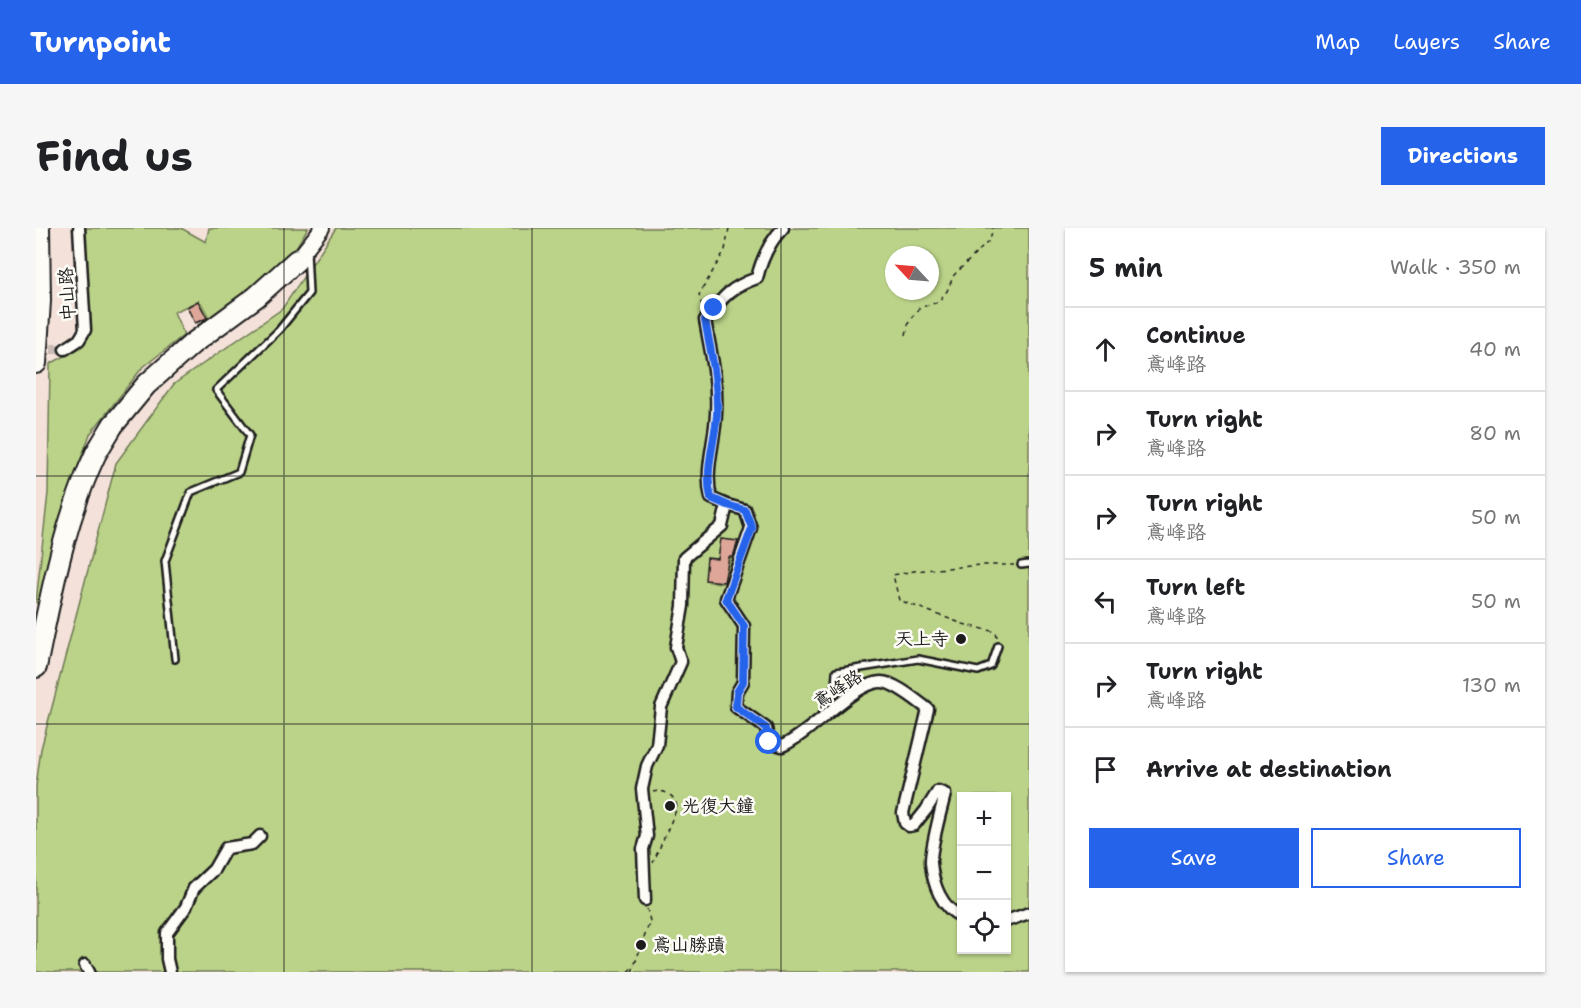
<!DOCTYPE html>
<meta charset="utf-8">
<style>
body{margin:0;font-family:"Shantell Sans","LXGW WenKai TC",sans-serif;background:#f6f6f6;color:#202124}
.controls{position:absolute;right:18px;bottom:18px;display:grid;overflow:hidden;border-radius:0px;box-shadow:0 2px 4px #0004}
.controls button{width:54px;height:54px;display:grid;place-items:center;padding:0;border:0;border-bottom:2px solid #e0e0e0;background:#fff;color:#202124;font:30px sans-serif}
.compass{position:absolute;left:849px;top:18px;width:54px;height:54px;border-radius:50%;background:#fff;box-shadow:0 2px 4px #0004;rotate:296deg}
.stop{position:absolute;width:18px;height:18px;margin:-14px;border:4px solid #2563eb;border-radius:50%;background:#fff}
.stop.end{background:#2563eb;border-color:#fff;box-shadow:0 2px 6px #0008}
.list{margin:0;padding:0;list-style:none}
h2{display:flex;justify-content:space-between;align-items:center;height:78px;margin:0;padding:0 24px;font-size:26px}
h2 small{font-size:20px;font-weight:400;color:#757577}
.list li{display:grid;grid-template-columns:39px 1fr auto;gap:18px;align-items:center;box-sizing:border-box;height:84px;padding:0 24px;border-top:2px solid #e0e0e0}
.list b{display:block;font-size:22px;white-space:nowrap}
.list p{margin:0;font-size:20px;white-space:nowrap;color:#757577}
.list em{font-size:20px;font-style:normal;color:#757577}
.actions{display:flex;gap:12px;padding:18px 24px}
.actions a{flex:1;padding:14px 0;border:2px solid #2563eb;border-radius:0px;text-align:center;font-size:21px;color:#2563eb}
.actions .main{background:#2563eb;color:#fff}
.icon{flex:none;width:33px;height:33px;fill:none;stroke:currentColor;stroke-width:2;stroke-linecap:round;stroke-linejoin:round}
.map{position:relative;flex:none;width:993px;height:744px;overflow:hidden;border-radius:0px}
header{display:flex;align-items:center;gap:36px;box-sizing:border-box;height:84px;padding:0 30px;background:#2563eb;color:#fff}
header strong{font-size:28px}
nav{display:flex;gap:33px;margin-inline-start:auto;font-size:21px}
.intro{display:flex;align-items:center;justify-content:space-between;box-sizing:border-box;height:144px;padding:0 36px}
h1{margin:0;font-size:42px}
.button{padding:15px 27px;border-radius:0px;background:#2563eb;color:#fff;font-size:21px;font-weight:700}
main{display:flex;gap:36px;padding:0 36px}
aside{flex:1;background:#fff;border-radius:0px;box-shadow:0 2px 4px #0004}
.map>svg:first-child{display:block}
</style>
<header>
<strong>Turnpoint</strong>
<nav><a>Map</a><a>Layers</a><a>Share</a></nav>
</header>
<div class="intro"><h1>Find us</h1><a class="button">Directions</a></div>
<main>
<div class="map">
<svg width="993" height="744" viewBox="0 0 993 744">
<defs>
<filter id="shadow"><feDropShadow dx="3.5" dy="2" stdDeviation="0" flood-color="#0004"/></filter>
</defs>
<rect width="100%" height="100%" fill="#f4e2da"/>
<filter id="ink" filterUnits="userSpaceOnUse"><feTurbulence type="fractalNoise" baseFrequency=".0167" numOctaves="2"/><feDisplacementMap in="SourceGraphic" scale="12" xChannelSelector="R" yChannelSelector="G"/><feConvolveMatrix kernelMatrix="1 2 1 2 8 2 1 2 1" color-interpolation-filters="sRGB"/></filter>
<g filter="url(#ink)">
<path fill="#bbd389" stroke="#6c7852" stroke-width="1.5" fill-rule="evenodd" d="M 47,0 L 145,0 L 170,14 L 173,0 L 272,0 L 259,21 L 213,62 L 172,92 L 162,73 L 138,84 L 148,107 L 106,140 L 54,206 L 36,255 L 22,305 L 7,384 L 0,374 L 12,265 L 14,136 L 44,120 L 55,103 Z
M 300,0 L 993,0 L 993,744 L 0,744 L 0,558 L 5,521 L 80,235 L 138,156 L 246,81 ZM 858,27 L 894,27 L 894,63 L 858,63 ZM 926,568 L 970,568 L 970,722 L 926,722 Z"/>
<path fill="#dea698" stroke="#1c1c1c" stroke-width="1.5" filter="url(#shadow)" d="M 162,73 L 171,90 L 159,95 L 151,79 Z
M 685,311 L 702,313 L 697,329 L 693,329 L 688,354 L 669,352 L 671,330 L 682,331 Z"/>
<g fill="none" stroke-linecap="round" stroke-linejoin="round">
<path stroke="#c9bab4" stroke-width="10" stroke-dasharray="10 5" stroke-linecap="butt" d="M 0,121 L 29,121"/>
<g stroke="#1c1c1c" stroke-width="10">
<path id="service" d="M 985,337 L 993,336
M 139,431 L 129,333 L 155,264 L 203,244 L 214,207 L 180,162 L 243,102 L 273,65 L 271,22
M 825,458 L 799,459 L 800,444 L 882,431 L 942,443 L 955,438 L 962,418"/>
</g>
<g stroke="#1c1c1c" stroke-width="15">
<path id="minor" d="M 29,121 L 43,112 L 49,102 L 43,0
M 691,277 L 709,282 L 715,300 L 690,371 L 708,398 L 707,454 L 701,464 L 700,479 L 730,500 L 733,514 L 746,518 C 774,506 818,455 844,454 C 858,453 881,473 892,481 L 867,585 L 869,595 L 873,598 L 878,597 L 890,582 L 902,563 L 909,566 C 905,582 894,621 895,635 C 897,656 905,680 926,689
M 609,672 L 607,621 L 611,608 L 606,561 L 611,538 L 621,517 L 625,479 L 645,434 L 640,419 L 647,378 L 648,330 L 686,298 L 691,277 L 675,270 C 668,242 679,214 680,186 C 682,151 675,126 669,92 C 687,69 693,60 721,50 C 726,30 733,14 747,0
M 970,693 L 993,685
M 49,737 L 53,744
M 134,744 L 131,731 L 131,705 L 150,679 L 158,660 L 178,641 L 190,620 L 216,616 L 224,608"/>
</g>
<g stroke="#1c1c1c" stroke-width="18">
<path id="tertiary" d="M 261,32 L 286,0"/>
</g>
<g stroke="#1c1c1c" stroke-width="24">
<path id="motorway" d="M 0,135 L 4,73 L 3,0
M 77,197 L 110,157 L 156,116 L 220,69 L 261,32
M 0,439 C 15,367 28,293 60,225"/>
</g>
<path stroke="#1c1c1c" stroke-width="1.5" stroke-dasharray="4.5 4.5" stroke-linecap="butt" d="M 666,78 L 663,67 L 689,22 L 693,0
M 870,107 L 873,93 L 883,80 L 902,74 L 911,63 L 918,47 L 954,12 L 957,0
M 961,410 L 960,404 L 927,396 L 863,372 L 857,347 L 878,343 L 945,337 L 978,337
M 617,564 C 629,561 640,568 641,580 L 617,635
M 592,744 L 598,737
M 596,744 L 614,693 L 611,681"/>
<use href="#service" stroke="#fdfcf7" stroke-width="5"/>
<use href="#minor" stroke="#fdfcf7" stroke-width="10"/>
<use href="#tertiary" stroke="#fdfcf7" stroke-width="14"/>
<use href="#motorway" stroke="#fdfcf7" stroke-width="20"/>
<g stroke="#1c1c1c" stroke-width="24" stroke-linecap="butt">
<path id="motorway-bridge" d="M 60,225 L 77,197"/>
</g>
<use href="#motorway-bridge" stroke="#fdfcf7" stroke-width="20"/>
</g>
</g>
<g fill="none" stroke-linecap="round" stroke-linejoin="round" filter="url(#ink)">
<path stroke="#2563eb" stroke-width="8" d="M 678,80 L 669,92 C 675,125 682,152 681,186 C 679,214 668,242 675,270 L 691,277 L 709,282 L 716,300 L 690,371 L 708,398 L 707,454 L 701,464 L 700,479 L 730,500 L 733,514"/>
</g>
<path fill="none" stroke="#1c1c1c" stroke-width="1.5" stroke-opacity="0.55" d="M 248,0 L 248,744M 496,0 L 496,744M 745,0 L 745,744M 0,248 L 993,248M 0,496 L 993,496"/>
<g fill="#1c1c1c" stroke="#fdfcf7" stroke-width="2">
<circle cx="925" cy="411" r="6"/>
<circle cx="634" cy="578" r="6"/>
<circle cx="605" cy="717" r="6"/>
</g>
<g text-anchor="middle" stroke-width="5" stroke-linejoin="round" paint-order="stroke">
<g font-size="18" fill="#1c1c1c" stroke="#fdfcf7">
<text transform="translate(31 66) rotate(-93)" y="6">中山路</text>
<text transform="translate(802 461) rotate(-34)" y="6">鳶峰路</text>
</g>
<g font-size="18" fill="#1c1c1c" stroke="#fdfcf7" text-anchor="start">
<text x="913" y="417" text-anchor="end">天上寺</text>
<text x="646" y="584">光復大鐘</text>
<text x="617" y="723">鳶山勝蹟</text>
</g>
</g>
</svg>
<div class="controls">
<button>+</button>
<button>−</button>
<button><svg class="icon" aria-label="locate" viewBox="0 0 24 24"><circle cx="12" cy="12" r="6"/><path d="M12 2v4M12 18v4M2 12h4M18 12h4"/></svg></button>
</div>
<svg class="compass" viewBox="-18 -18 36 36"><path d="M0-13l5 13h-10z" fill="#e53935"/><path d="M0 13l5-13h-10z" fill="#757577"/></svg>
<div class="stop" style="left:733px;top:514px"></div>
<div class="stop end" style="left:678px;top:80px"></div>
</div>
<aside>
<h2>5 min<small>Walk · 350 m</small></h2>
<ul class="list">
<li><svg class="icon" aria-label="ahead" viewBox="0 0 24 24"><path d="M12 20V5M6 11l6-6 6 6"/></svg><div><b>Continue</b><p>鳶峰路</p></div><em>40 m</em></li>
<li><svg class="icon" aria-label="right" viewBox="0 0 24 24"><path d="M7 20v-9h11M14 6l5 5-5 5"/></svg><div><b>Turn right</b><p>鳶峰路</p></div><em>80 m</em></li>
<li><svg class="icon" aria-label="right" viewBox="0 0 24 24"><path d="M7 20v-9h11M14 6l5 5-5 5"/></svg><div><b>Turn right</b><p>鳶峰路</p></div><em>50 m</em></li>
<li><svg class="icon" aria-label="left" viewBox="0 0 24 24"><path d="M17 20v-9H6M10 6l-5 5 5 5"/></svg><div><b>Turn left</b><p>鳶峰路</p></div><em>50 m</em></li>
<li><svg class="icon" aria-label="right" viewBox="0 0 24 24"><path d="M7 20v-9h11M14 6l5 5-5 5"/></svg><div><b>Turn right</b><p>鳶峰路</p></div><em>130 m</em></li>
<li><svg class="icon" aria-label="arrive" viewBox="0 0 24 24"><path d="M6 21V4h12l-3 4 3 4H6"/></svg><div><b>Arrive at destination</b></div></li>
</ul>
<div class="actions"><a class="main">Save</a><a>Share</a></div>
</aside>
</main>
